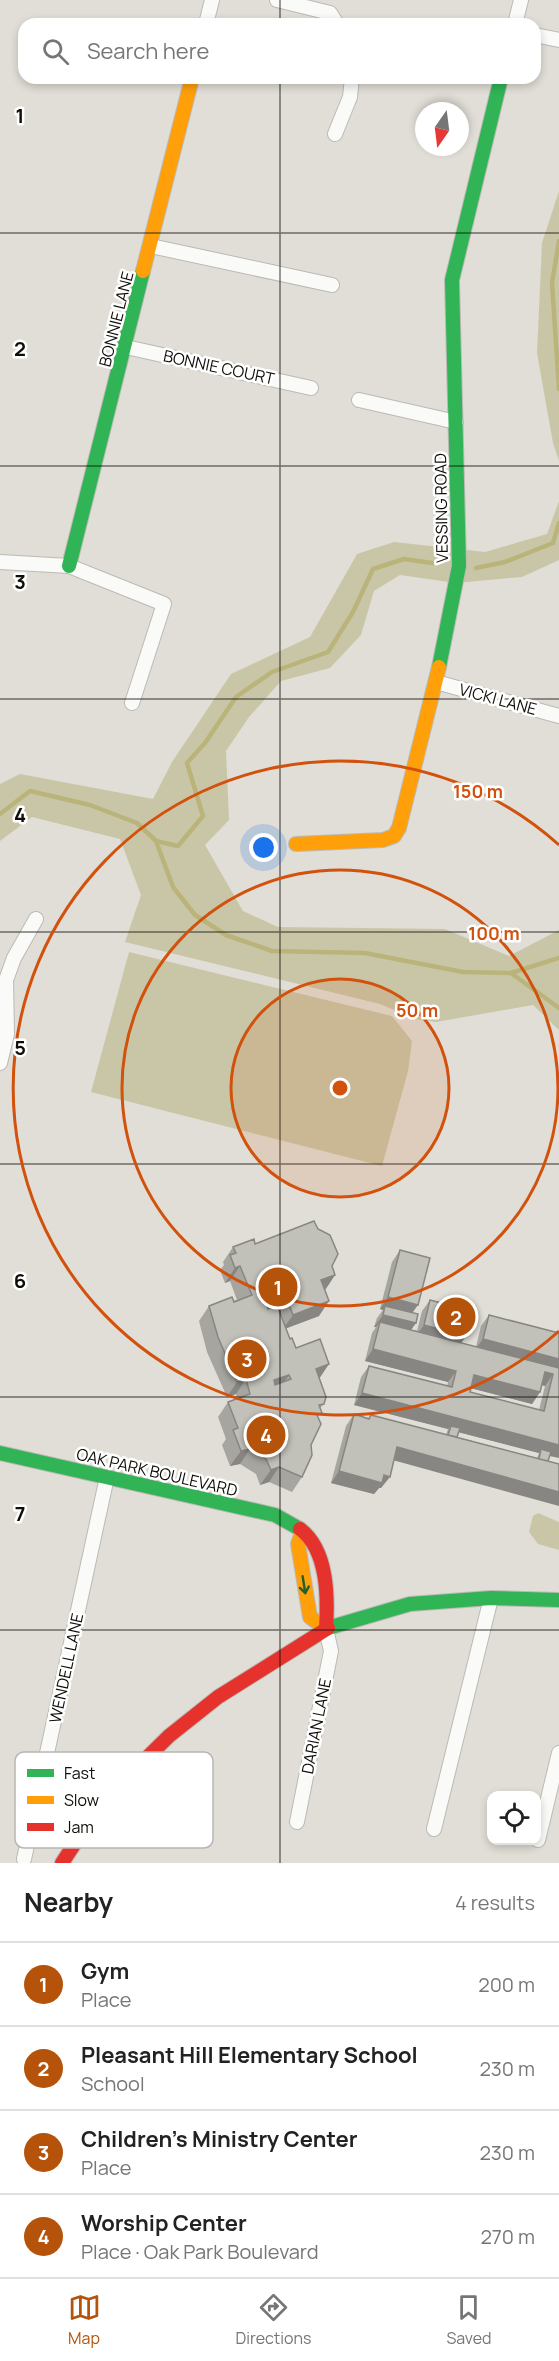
<!DOCTYPE html>
<meta charset="utf-8">
<style>
body{margin:0;font-family:Manrope,sans-serif;background:#f6f6f6;color:#222}
.controls{position:absolute;right:18px;bottom:18px;display:grid;overflow:hidden;border-radius:12px;box-shadow:0 3px 9px #0003}
.controls button{width:54px;height:54px;display:grid;place-items:center;padding:0;border:0;border-bottom:2px solid #e0e0e0;background:#fff;color:#222;font:30px sans-serif}
.compass{position:absolute;left:415px;top:102px;width:54px;height:54px;border-radius:50%;background:#fff;box-shadow:0 3px 9px #0003;rotate:194deg}
.you{position:absolute;left:264px;top:848px;width:21px;height:21px;margin:-15px;border:4px solid #fff;border-radius:50%;background:#1a73e8;box-shadow:0 0 0 9px #1a73e833}
.badge{display:grid;place-items:center;width:39px;height:39px;border-radius:50%;background:#b45309;color:#fff;font-size:20px;font-weight:700}
.pin{position:absolute;translate:-50% -50%;border:3px solid #fff;box-shadow:0 2px 6px #0006}
.list{margin:0;padding:0;list-style:none}
h2{display:flex;justify-content:space-between;align-items:center;height:78px;margin:0;padding:0 24px;font-size:26px}
h2 small{font-size:20px;font-weight:400;color:#767676}
.list li{display:grid;grid-template-columns:39px 1fr auto;gap:18px;align-items:center;box-sizing:border-box;height:84px;padding:0 24px;border-top:2px solid #e0e0e0}
.list b{display:block;font-size:22px;white-space:nowrap}
.list p{margin:0;font-size:20px;white-space:nowrap;color:#767676}
.list em{font-size:20px;font-style:normal;color:#767676}
.icon{flex:none;width:33px;height:33px;fill:none;stroke:currentColor;stroke-width:2;stroke-linecap:round;stroke-linejoin:round}
.map{position:relative;flex:none;width:559px;height:1863px;overflow:hidden}
.search{position:absolute;background:#fff;box-shadow:0 3px 9px #0003;left:18px;right:18px;top:18px;height:66px;display:flex;align-items:center;gap:15px;box-sizing:border-box;padding:0 21px;border-radius:18px;color:#767676;font-size:22px}
.sheet{height:414px;background:#fff}
nav{display:flex;justify-content:space-around;align-items:center;box-sizing:border-box;height:84px;border-top:2px solid #e0e0e0;background:#fff;font-size:16px;color:#767676}
nav a{display:grid;justify-items:center;gap:3px}
nav .on{color:#b45309}
.map>svg:first-child{display:block}
</style>
<div class="map">
<svg width="559" height="1863" viewBox="0 0 559 1863">
<rect width="100%" height="100%" fill="#e0ded6"/>
<path fill="#c9c6a8" d="M 559,191 L 559,461 L 553,443 L 537,353 L 542,243 Z
M 559,501 L 559,560 L 522,577 L 456,583 L 400,575 L 374,591 L 361,635 L 330,668 L 281,681 L 249,717 L 226,751 L 229,820 L 205,845 L 243,911 L 278,927 L 445,929 L 509,956 L 559,930 L 559,1030 L 533,1005 L 436,1022 L 415,1019 L 380,1004 L 125,942 L 141,895 L 120,839 L 32,817 L 0,841 L 0,784 L 20,774 L 153,799 L 172,762 L 231,674 L 310,637 L 357,554 L 394,542 L 485,552 L 547,534 Z
M 129,952 L 392,1016 L 412,1041 L 408,1071 L 382,1166 L 91,1092 Z
M 538,1513 L 559,1522 L 559,1550 L 538,1544 L 529,1532 L 533,1516 Z"/>
<g fill="none" stroke-linecap="round" stroke-linejoin="round">
<path stroke="#bab47a" stroke-width="4.5" d="M 559,241 L 552,283 L 559,389
M 476,568 L 505,562 L 553,543 L 559,523
M 0,814 L 30,791 L 90,805 L 137,823 L 156,841 L 173,887 L 195,915 L 226,935 L 272,951 L 365,953 L 463,972 L 511,973 L 559,958
M 156,841 L 178,846 L 203,816 L 187,763 L 205,743 L 236,697 L 272,672 L 328,652 L 353,612 L 373,569 L 404,559 L 432,563
M 511,973 L 559,1008"/>
<g stroke="#bbbab4" stroke-width="16">
<path id="street" d="M 277,0 L 330,13 L 337,24
M 206,24 L 212,0
M 515,24 L 521,0
M 535,35 L 559,40
M 335,134 L 350,97 L 352,78
M 151,246 L 332,285
M 126,347 L 311,388
M 359,400 L 456,422
M 0,562 L 69,566 L 164,604 L 132,703
M 436,682 L 559,716
M 0,1063 L 7,1034 L 6,980 L 14,958 L 36,919
M 297,1822 L 331,1651 L 326,1629
M 434,1829 L 491,1598
M 538,1840 L 559,1753
M 24,1859 L 107,1477"/>
</g>
<g stroke="#bbbab4" stroke-width="16">
<path id="fast" d="M 69,566 L 143,271
M 439,667 L 459,566 L 452,280 L 501,78
M 0,1453 L 275,1515 L 300,1529
M 328,1628 L 410,1604 L 491,1598 L 559,1600"/>
</g>
<g stroke="#bbbab4" stroke-width="16">
<path id="slow" d="M 143,271 L 192,78
M 296,844 L 383,840 L 394,836 L 399,828 L 439,667
M 302,1533 L 298,1544 L 310,1617 L 326,1629"/>
</g>
<g stroke="#bbbab4" stroke-width="16">
<path id="jam" d="M 300,1529 C 328,1550 328,1597 326,1629
M 62,1863 L 102,1802 L 169,1736 L 218,1697 L 328,1628"/>
</g>
<use href="#street" stroke="#fafaf9" stroke-width="14"/>
<use href="#fast" stroke="#30b455" stroke-width="14"/>
<use href="#slow" stroke="#ff9f0a" stroke-width="14"/>
<use href="#jam" stroke="#e5322d" stroke-width="14"/>
</g>
<path fill="#a6a59f" fill-rule="evenodd" d="M 255,1244 L 332,1266 L 335,1275 L 325,1290 L 319,1316 L 286,1328 L 290,1339 L 319,1378 L 324,1404 L 320,1408 L 311,1445 L 302,1477 L 292,1492 L 269,1482 L 260,1485 L 256,1474 L 240,1464 L 230,1466 L 222,1445 L 226,1439 L 218,1417 L 228,1402 L 237,1399 L 236,1394 L 227,1397 L 207,1352 L 199,1321 L 209,1306 L 237,1300 L 230,1281 L 225,1283 L 220,1270 L 224,1265 L 223,1262 L 233,1247 Z
M 400,1250 L 412,1313 L 416,1323 L 411,1330 L 417,1331 L 422,1311 L 430,1300 L 466,1336 L 461,1343 L 476,1347 L 481,1326 L 489,1315 L 559,1333 L 550,1456 L 548,1461 L 394,1460 L 381,1488 L 379,1488 L 374,1494 L 331,1483 L 346,1426 L 354,1414 L 368,1418 L 371,1415 L 446,1435 L 448,1429 L 354,1405 L 361,1377 L 369,1366 L 447,1386 L 448,1382 L 365,1361 L 372,1333 L 376,1327 L 374,1327 L 377,1318 L 383,1310 L 380,1309 L 392,1262 ZM 542,1385 L 545,1386 L 539,1410 L 470,1392 L 471,1388 L 532,1404 L 540,1392 ZM 458,1432 L 539,1453 L 537,1458 L 457,1437 Z"/>
<path fill="#878682" d="M 240,1266 L 230,1281 L 225,1283 L 235,1268 Z
M 335,1275 L 325,1290 L 321,1280 Z
M 286,1297 L 276,1312 L 258,1319 L 268,1304 Z
M 388,1297 L 418,1305 L 410,1316 L 385,1306 L 383,1310 L 380,1309 Z
M 329,1301 L 319,1316 L 282,1330 L 293,1315 Z
M 383,1315 L 416,1323 L 407,1335 L 380,1322 L 376,1327 L 374,1327 Z
M 424,1325 L 466,1336 L 458,1347 L 415,1337 Z
M 483,1339 L 559,1359 L 559,1370 L 474,1351 Z
M 373,1349 L 456,1371 L 448,1382 L 365,1361 Z
M 329,1364 L 319,1379 L 316,1369 Z
M 545,1372 L 553,1374 L 545,1386 L 537,1384 Z
M 289,1375 L 279,1390 L 263,1395 L 274,1380 Z
M 474,1375 L 540,1392 L 532,1404 L 466,1387 Z
M 246,1379 L 236,1394 L 227,1397 L 237,1382 Z
M 362,1393 L 559,1445 L 559,1458 L 540,1454 L 541,1449 L 539,1453 L 450,1430 L 451,1426 L 448,1429 L 354,1405 Z
M 397,1447 L 559,1492 L 559,1506 L 389,1459 Z
M 250,1449 L 240,1464 L 230,1466 L 241,1451 Z
M 279,1467 L 269,1482 L 260,1485 L 271,1470 Z
M 339,1471 L 384,1475 L 390,1477 L 381,1488 L 379,1488 L 374,1494 L 331,1483 Z"/>
<path fill="#c1c0b9" stroke="#878682" stroke-width="1.5" fill-rule="evenodd" d="M 314,1221 L 318,1229 L 330,1235 L 338,1254 L 332,1266 L 335,1275 L 321,1280 L 329,1301 L 293,1315 L 286,1297 L 268,1304 L 263,1290 L 261,1290 L 268,1309 L 277,1305 L 290,1339 L 292,1338 L 296,1348 L 320,1339 L 329,1364 L 316,1369 L 326,1397 L 324,1404 L 319,1405 L 322,1413 L 317,1415 L 321,1424 L 311,1445 L 312,1455 L 302,1477 L 279,1467 L 271,1470 L 266,1459 L 250,1449 L 241,1451 L 233,1430 L 238,1428 L 228,1402 L 250,1394 L 246,1379 L 237,1382 L 218,1337 L 209,1306 L 232,1297 L 234,1302 L 252,1295 L 240,1266 L 235,1268 L 230,1255 L 236,1253 L 233,1247 L 254,1239 L 255,1244 ZM 289,1375 L 291,1379 L 275,1385 L 274,1380 Z
M 400,1250 L 430,1258 L 418,1305 L 388,1297 Z
M 430,1300 L 472,1311 L 466,1336 L 424,1325 Z
M 385,1306 L 418,1314 L 416,1323 L 383,1315 Z
M 489,1315 L 559,1333 L 559,1359 L 483,1339 Z
M 380,1322 L 559,1368 L 559,1445 L 362,1393 L 369,1366 L 452,1387 L 456,1371 L 373,1349 ZM 545,1372 L 553,1374 L 544,1411 L 470,1392 L 474,1375 L 540,1392 Z
M 354,1414 L 369,1419 L 371,1415 L 559,1464 L 559,1492 L 397,1447 L 390,1477 L 384,1475 L 382,1483 L 339,1471 Z
M 451,1426 L 460,1428 L 457,1437 L 448,1435 Z
M 541,1449 L 551,1452 L 548,1461 L 539,1459 Z"/>
<defs><path id="oneway-shaft" d="M-6 0H5M1.5-3L5.5 0L1.5 3" fill="none" stroke-width="1.6" stroke-linecap="round" stroke-linejoin="round" transform="scale(1.5)"/></defs>
<use stroke="#1f602e" href="#oneway-shaft" transform="translate(304 1585) rotate(81)"/>
<path fill="none" stroke="#0e0d08" stroke-width="1.5" stroke-opacity="0.55" d="M 280,0 L 280,24M 280,78 L 280,1863M 0,233 L 559,233M 0,466 L 559,466M 0,699 L 559,699M 0,932 L 559,932M 0,1164 L 559,1164M 0,1397 L 559,1397M 0,1630 L 559,1630"/>
<circle cx="340" cy="1088" r="109" fill="#d2510c" fill-opacity=".12"/>
<g fill="none" stroke="#d2510c" stroke-width="3">
<circle cx="340" cy="1088" r="109"/>
<circle cx="340" cy="1088" r="218"/>
<path d="M559 1331A327 327 0 1 1 559 845"/>
</g>
<g text-anchor="middle" stroke-width="5" stroke-linejoin="round" paint-order="stroke">
<g font-size="16" fill="#0e0d08" stroke="#fff">
<text transform="translate(116 319) rotate(-76)" y="6">BONNIE LANE</text>
<text transform="translate(219 367) rotate(12)" y="6">BONNIE COURT</text>
<text transform="translate(441 508) rotate(-91)" y="6">VESSING ROAD</text>
<text transform="translate(498 699) rotate(15)" y="6">VICKI LANE</text>
<text transform="translate(157 1472) rotate(13)" y="6">OAK PARK BOULEVARD</text>
<text transform="translate(66 1668) rotate(-78)" y="6">WENDELL LANE</text>
<text transform="translate(316 1726) rotate(-79)" y="6">DARIAN LANE</text>
</g>
</g>
<rect x="15" y="1752" width="198" height="96" rx="9" fill="#fff" stroke="#b7b6b5" stroke-width="1.5"/>
<rect x="27" y="1769" width="27" height="8" fill="#30b455"/>
<rect x="27" y="1796" width="27" height="8" fill="#ff9f0a"/>
<rect x="27" y="1823" width="27" height="8" fill="#e5322d"/>
<g font-size="16" fill="#0e0d08">
<text x="64" y="1779">Fast</text>
<text x="64" y="1806">Slow</text>
<text x="64" y="1833">Jam</text>
</g>
<g font-size="20" text-anchor="middle" font-weight="bold" fill="#0e0d08" stroke="#fff" stroke-width="5" stroke-linejoin="round" paint-order="stroke">
<text x="20" y="123">1</text>
<text x="20" y="356">2</text>
<text x="20" y="589">3</text>
<text x="20" y="822">4</text>
<text x="20" y="1055">5</text>
<text x="20" y="1288">6</text>
<text x="20" y="1521">7</text>
</g>
<circle cx="340" cy="1088" r="9" fill="#d2510c" stroke="#fff" stroke-width="3"/>
<g font-size="18" text-anchor="middle" font-weight="bold" fill="#d2510c" stroke="#fff" stroke-width="5" stroke-linejoin="round" paint-order="stroke">
<text x="478" y="798">150 m</text>
<text x="494" y="940">100 m</text>
<text x="417" y="1017">50 m</text>
</g>
</svg>
<div class="controls">
<button><svg class="icon" aria-label="locate" viewBox="0 0 24 24"><circle cx="12" cy="12" r="6"/><path d="M12 2v4M12 18v4M2 12h4M18 12h4"/></svg></button>
</div>
<svg class="compass" viewBox="-18 -18 36 36"><path d="M0-13l5 13h-10z" fill="#e53935"/><path d="M0 13l5-13h-10z" fill="#767676"/></svg>
<div class="you"></div>
<div class="pin badge" style="left:278px;top:1287px">1</div>
<div class="pin badge" style="left:456px;top:1317px">2</div>
<div class="pin badge" style="left:247px;top:1359px">3</div>
<div class="pin badge" style="left:266px;top:1435px">4</div>
<div class="search"><svg class="icon" aria-label="search" viewBox="0 0 24 24"><circle cx="10" cy="10" r="6"/><path d="M15 15l6 6"/></svg>Search here</div>
</div>
<section class="sheet">
<h2>Nearby<small>4 results</small></h2>
<ul class="list">
<li><span class="badge">1</span><div><b>Gym</b><p>Place</p></div><em>200 m</em></li>
<li><span class="badge">2</span><div><b>Pleasant Hill Elementary School</b><p>School</p></div><em>230 m</em></li>
<li><span class="badge">3</span><div><b>Children's Ministry Center</b><p>Place</p></div><em>230 m</em></li>
<li><span class="badge">4</span><div><b>Worship Center</b><p>Place · Oak Park Boulevard</p></div><em>270 m</em></li>
</ul>
</section>
<nav>
<a class="on"><svg class="icon" aria-label="map" viewBox="0 0 24 24"><path d="M3 6l6-2 6 2 6-2v14l-6 2-6-2-6 2zM9 4v14M15 6v14"/></svg>Map</a>
<a><svg class="icon" aria-label="directions" viewBox="0 0 24 24"><path d="M12 3l9 9-9 9-9-9zM9 14v-3h6M13 9l2 2-2 2"/></svg>Directions</a>
<a><svg class="icon" aria-label="saved" viewBox="0 0 24 24"><path d="M7 4h10v16l-5-4-5 4z"/></svg>Saved</a>
</nav>
